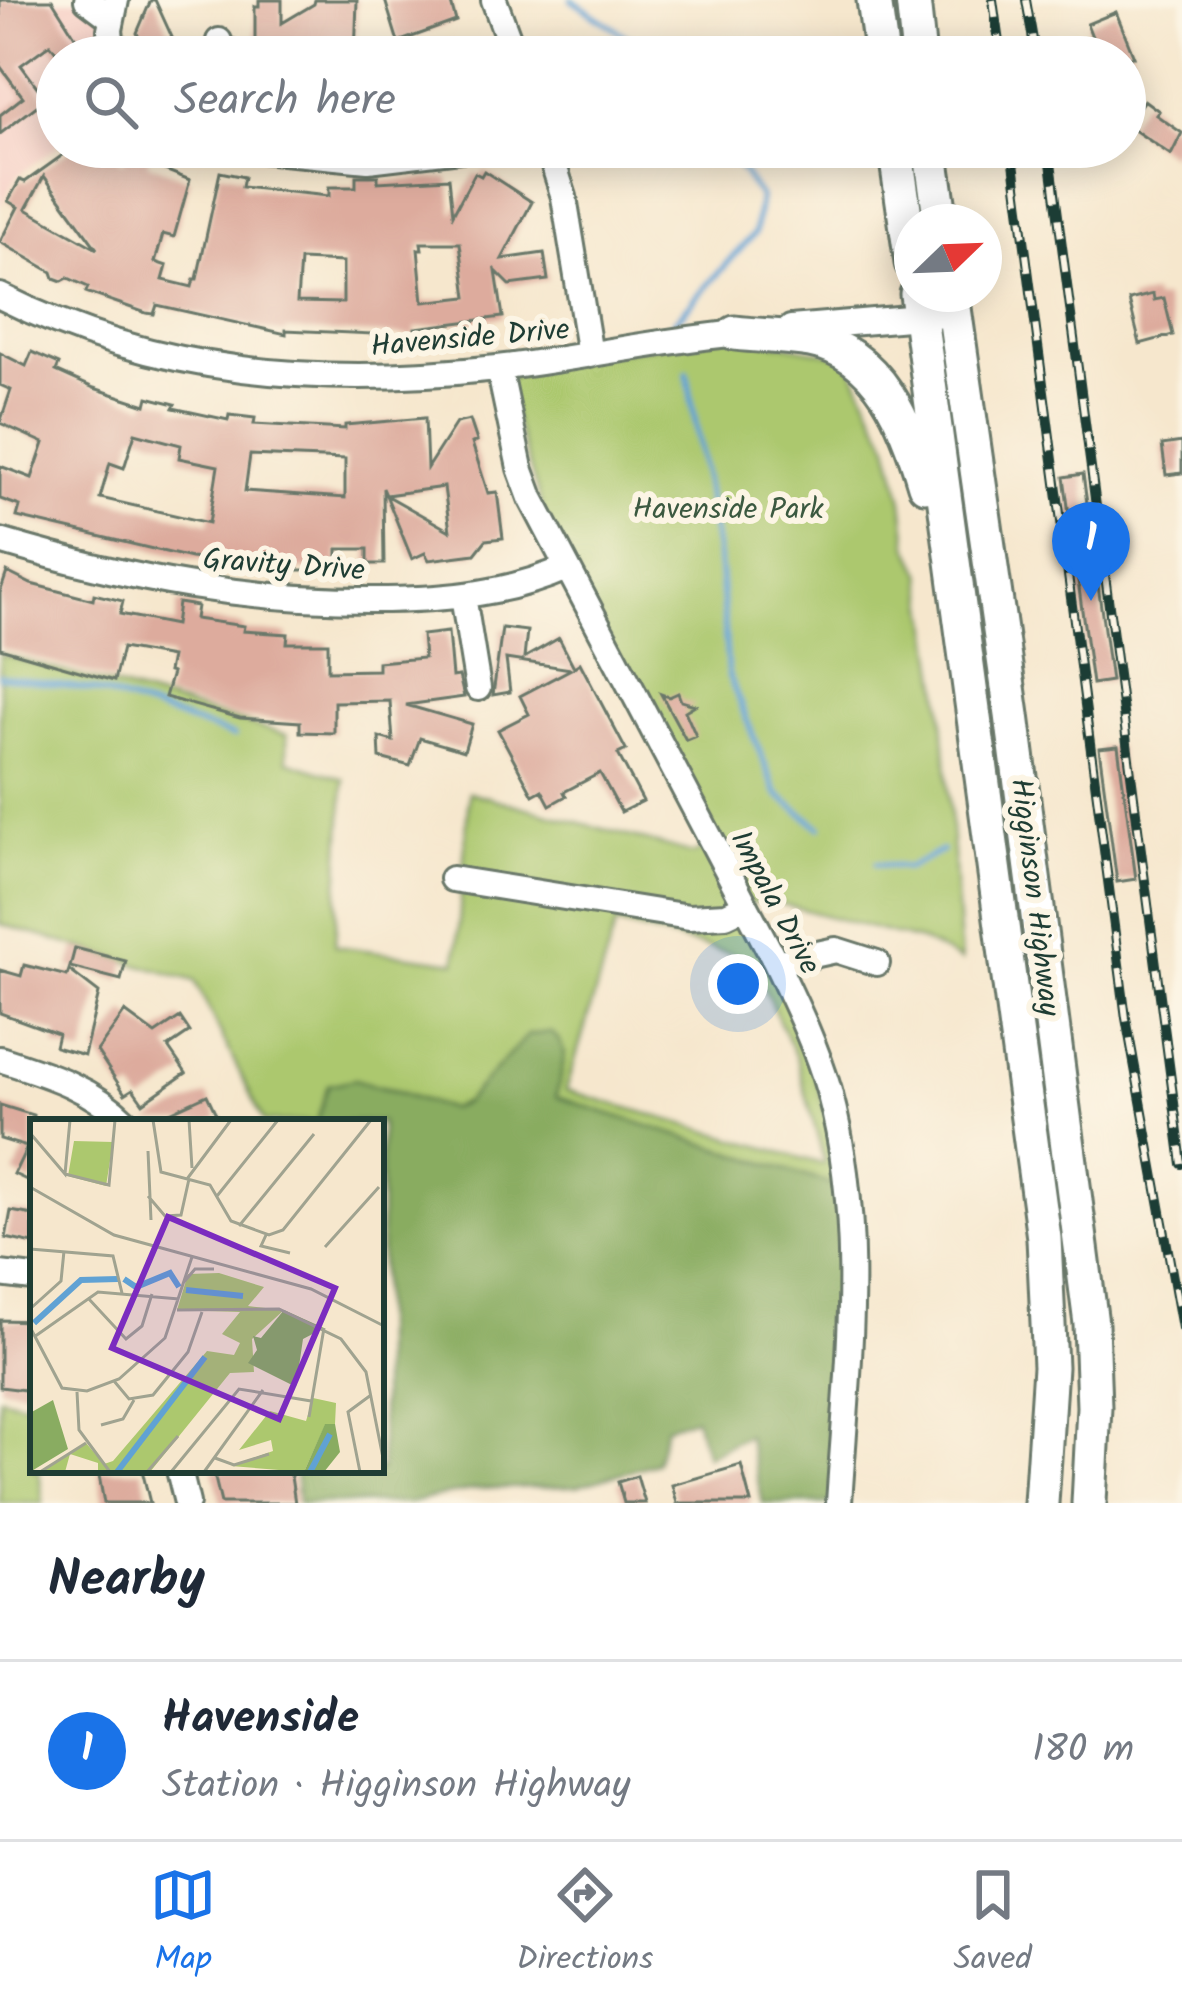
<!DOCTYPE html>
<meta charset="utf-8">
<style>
body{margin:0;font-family:Kalam,sans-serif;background:#f6f6f7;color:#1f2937}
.compass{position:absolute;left:894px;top:204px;width:108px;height:108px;border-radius:50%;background:#fff;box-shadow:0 6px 30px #0003;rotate:67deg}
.you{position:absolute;left:738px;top:984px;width:42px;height:42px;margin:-30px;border:9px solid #fff;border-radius:50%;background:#1a73e8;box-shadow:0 0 0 18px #1a73e833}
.badge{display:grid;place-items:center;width:78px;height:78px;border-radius:50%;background:#1a73e8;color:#fff;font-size:39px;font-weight:700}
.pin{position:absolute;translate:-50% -99px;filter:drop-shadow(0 3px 6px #0008)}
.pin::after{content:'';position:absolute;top:63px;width:42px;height:36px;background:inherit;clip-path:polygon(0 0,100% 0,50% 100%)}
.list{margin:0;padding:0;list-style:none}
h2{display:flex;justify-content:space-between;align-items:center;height:156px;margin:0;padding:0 48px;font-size:51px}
h2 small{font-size:39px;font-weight:400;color:#747a83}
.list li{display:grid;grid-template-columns:78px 1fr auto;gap:36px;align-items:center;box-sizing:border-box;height:180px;padding:0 48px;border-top:3px solid #e0e1e3}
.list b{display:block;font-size:45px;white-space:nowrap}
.list p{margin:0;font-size:39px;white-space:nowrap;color:#747a83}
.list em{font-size:39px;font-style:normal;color:#747a83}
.icon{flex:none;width:66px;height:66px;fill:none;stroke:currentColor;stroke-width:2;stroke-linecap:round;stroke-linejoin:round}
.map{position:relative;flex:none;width:1182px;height:1503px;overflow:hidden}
.search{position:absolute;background:#fff;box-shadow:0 6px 30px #0003;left:36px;right:36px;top:36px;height:132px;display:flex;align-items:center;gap:30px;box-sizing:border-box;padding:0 42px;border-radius:66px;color:#747a83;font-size:45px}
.sheet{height:336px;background:#fff}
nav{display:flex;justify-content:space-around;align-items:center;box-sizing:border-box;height:168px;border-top:3px solid #e0e1e3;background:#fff;font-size:33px;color:#747a83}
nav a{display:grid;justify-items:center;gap:6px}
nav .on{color:#1a73e8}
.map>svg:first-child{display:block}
</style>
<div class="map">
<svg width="1182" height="1503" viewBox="0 0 1182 1503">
<rect width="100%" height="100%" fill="#fcf5e5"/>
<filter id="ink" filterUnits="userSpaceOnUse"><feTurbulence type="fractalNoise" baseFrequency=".00833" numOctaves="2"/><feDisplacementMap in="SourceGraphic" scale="24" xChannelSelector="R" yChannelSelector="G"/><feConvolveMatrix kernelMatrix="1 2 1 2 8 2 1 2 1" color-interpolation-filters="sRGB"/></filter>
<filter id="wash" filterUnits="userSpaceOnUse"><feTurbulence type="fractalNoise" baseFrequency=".004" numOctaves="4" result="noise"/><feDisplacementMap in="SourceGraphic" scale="48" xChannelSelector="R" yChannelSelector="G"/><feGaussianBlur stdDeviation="2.7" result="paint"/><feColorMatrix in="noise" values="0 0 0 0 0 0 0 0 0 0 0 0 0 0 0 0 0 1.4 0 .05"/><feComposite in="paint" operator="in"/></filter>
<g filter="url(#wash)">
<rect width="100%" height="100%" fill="#f6e7cd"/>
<path fill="#f7d1c8" d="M 0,0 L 117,0 L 114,57 L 57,57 L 57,147 L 17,176 L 0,208 Z"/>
<path fill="#acc86e" stroke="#668251" stroke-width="3" fill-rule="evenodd" d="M 733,335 L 847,357 L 889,445 L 903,501 L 908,545 L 922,573 L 942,705 L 961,961 L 924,942 L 764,899 L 744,906 L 797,1009 L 847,1189 L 556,1097 L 565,1054 L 450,1109 L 383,1086 L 328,1085 L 317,1122 L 264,1122 L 195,981 L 0,924 L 0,654 L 287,735 L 287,761 L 344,779 L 335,946 L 456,962 L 469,792 L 693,854 L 711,844 L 554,546 L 499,368 ZM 616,924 L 750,958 L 796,1057 L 824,1160 L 822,1164 L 566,1090 Z
M 0,1397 L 31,1405 L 33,1470 L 39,1470 L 43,1503 L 0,1503 Z"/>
<path fill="#89ac61" stroke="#54744a" stroke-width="3" d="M 550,1032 C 574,1047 560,1074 556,1097 L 847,1189 L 839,1503 L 763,1503 L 747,1435 L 706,1456 L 695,1418 L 666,1426 L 656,1463 L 577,1486 L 475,1489 L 408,1503 L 298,1503 L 295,1470 L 381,1470 L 381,1122 L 317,1122 L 328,1085 L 355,1079 L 450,1109 L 463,1104 L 528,1035 Z"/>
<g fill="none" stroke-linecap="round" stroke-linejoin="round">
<path stroke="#60a2d4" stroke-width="6" d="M 572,0 L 657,57
M 674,322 L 755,233 L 760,197 L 725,147
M 687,372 L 720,569 L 728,674 L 777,794 L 820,827
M 0,676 L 93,690 L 234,736
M 876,864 L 908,868 L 942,851"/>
</g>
<g id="blocks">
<path fill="#ddab9d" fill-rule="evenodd" d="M 0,0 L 52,0 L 88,57 L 60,57 L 50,44 L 21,65 L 46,99 L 0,134 L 0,115 L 23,97 L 0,66 Z
M 151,0 L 155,0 L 181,57 L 148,57 L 137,33 Z
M 259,0 L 282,0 L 282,23 L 314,4 L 315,0 L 357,0 L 355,57 L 232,57 L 235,39 L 255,44 L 255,6 L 259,6 Z
M 385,0 L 450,0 L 456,21 L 398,42 Z
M 1116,12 L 1134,57 L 1100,57 L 1087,24 Z
M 1144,100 L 1159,111 L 1156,115 L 1182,133 L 1171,155 L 1127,125 Z
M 74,147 L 109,147 L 123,164 L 130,147 L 153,147 L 147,163 L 190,180 L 174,237 L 163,234 L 155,262 L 167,266 L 163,280 L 192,287 L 194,279 L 197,279 L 220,172 L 244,177 L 242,187 L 329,196 L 329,187 L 356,187 L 356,176 L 378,176 L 378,182 L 449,178 L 453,214 L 475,173 L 481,176 L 484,171 L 532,202 L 502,259 L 544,253 L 548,280 L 510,285 L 496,271 L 503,317 L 415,328 L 416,336 L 286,330 L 286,334 L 157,305 L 154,314 L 146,313 L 86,292 L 88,287 L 68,278 L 62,281 L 54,278 L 52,272 L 0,242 L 18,207 L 8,201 L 20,180 L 25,182 ZM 44,176 L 97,249 L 26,209 ZM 421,243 L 460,243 L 467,297 L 423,302 L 418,249 L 422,249 ZM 300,260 L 343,262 L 343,303 L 297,302 Z
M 1153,294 L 1154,300 L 1164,298 L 1173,335 L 1140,344 L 1129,300 Z
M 32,352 L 59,364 L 56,371 L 94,388 L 146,405 L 148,397 L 175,404 L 173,408 L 228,420 L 229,415 L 255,418 L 254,424 L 345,429 L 345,425 L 425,418 L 427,468 L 456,423 L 470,420 L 477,441 L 472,443 L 488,493 L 497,492 L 503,538 L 486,540 L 475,554 L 429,560 L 425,553 L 412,559 L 386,495 L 450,531 L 444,487 L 386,495 L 383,488 L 384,564 L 368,564 L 368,549 L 338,549 L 338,570 L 299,570 L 191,558 L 17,517 L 20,506 L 0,499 L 0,466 L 32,478 L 44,443 L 0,423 L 11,390 L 0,385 L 0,353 L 26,366 ZM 135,433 L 181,445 L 179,458 L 218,466 L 209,523 L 100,498 L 110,463 L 124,468 ZM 250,455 L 345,459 L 345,498 L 245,491 Z
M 1182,442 L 1182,473 L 1166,475 L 1162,445 Z
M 1083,474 L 1111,681 L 1092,684 L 1064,477 Z
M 7,572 L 31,584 L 93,600 L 94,594 L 123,601 L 120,614 L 175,625 L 178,603 L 197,606 L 195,619 L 244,626 L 243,631 L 288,634 L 287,643 L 328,643 L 328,671 L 378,670 L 378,662 L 424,658 L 422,635 L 448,632 L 452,677 L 459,676 L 464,697 L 406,705 L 472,724 L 464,751 L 420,738 L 410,766 L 380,758 L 379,737 L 393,741 L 390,701 L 334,702 L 334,733 L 300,732 L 300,722 L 240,718 L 165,697 L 172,673 L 168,672 L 171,657 L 122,648 L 114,681 L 0,648 L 0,593 Z
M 502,628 L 527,631 L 524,658 L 559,638 L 574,667 L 580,663 L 626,750 L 618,754 L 643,801 L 621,812 L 600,773 L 564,792 L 566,796 L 550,805 L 542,790 L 533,795 L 498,730 L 529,714 L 520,696 L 571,669 L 506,659 L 510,692 L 493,695 Z
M 678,693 L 681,701 L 695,705 L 685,711 L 696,736 L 686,740 L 661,694 L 669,697 Z
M 1118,746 L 1136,879 L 1117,882 L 1099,748 Z
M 75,948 L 126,961 L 121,980 L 70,967 Z
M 24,965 L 67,976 L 69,970 L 99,993 L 84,1055 L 55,1047 L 58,1034 L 0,1013 L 0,970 L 21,976 Z
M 125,1012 L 155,1034 L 180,1017 L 190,1032 L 168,1047 L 186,1073 L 143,1103 L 133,1089 L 125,1094 L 97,1051 Z
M 207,1095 L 218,1118 L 209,1122 L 148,1122 Z
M 0,1105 L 33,1115 L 33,1183 L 14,1174 L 27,1147 L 0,1139 Z
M 11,1211 L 33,1215 L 33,1244 L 6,1238 Z
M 0,1320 L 33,1321 L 33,1391 L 0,1387 Z
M 741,1465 L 751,1503 L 677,1503 L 672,1485 Z
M 98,1470 L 142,1470 L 150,1503 L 104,1503 Z
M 213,1470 L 290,1470 L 295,1503 L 221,1503 Z
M 637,1476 L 645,1503 L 624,1503 L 618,1482 Z"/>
</g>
</g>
<g filter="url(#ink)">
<use href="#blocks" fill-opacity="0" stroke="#6a786a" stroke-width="3"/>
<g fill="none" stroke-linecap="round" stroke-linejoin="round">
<g stroke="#6a786a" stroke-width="30">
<path id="minor" d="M 87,0 L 111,18
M 494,0 L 515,57
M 113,57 L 110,30 L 116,0
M 215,57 L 219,41
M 229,147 L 368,160 L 477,147
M 548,147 L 564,197 L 590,355
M 0,296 C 158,376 324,387 497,368 C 582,358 665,339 750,332
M 791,328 L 955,314
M 499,368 L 520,468 L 531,498 L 776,963 C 796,1005 816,1046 829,1091 C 866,1227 848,1364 839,1503
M 0,541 C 131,580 250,602 387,600 C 448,599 510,593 566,568
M 463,596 L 478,688
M 452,879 L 689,917 L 726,915 L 745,906
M 776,963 L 836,950 L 877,963
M 0,1059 C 46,1074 91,1087 126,1122
M 0,1274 L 33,1278
M 179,1470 L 187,1503"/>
</g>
<g stroke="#6a786a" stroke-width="39">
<path id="highway" d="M 874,0 L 882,57
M 913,0 L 919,57
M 895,147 L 912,263
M 930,147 L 941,222
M 917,294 L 1044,1238 L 1050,1367 L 1041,1503
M 952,294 L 1012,715 L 1091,1324 L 1094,1407 L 1089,1503
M 735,333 C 760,336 786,336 810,340 C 881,353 907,424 925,485"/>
</g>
<use href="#minor" stroke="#fff" stroke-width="24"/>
<use href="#highway" stroke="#fff" stroke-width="33"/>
<g stroke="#1f3d34" stroke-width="10">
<path id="rail" d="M 993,0 L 1001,57
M 1026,0 L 1036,57
M 1012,147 L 1126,1018 L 1182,1328
M 1049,147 L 1182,1164"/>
</g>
<use href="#rail" stroke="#fcf5e5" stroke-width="6" stroke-dasharray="18" stroke-linecap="butt"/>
</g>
</g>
<g text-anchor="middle" stroke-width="12" stroke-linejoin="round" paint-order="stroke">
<g font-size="30" fill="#1f3d34" stroke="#fcf5e5">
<text transform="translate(470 337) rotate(-5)" y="10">Havenside Drive</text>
<text transform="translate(284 564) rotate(4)" y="10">Gravity Drive</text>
<text transform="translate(1036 897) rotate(83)" y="10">Higginson Highway</text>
<text transform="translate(776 902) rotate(62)" y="10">Impala Drive</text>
</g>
<g font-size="30" fill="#3b5940" stroke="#fcf5e5">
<text x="728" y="518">Havenside Park</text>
</g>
</g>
<g transform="translate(30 1119)">
<rect width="354" height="354" fill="#f6e7cd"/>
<path d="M 44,22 L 83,23 L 76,67 L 38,57 ZM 189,154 L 234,168 L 218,187 L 254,191 L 222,220 L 224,253 L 200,254 L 120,353 L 68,353 L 68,344 L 40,335 L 35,353 L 10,353 L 56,324 L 74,345 L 83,342 L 177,232 L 204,236 L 210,224 L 192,215 L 210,193 L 147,191 L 158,155 ZM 283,279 L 306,284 L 305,305 L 295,306 L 274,353 L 201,347 L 243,332 L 241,321 L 209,331 L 240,292 L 276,302 Z" fill="#acc86e"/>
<path d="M 254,191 L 294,209 L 273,220 L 266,268 L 218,244 L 227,231 L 223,217 L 231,219 ZM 23,281 L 38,330 L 0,353 L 0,294 ZM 295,305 L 305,305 L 310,333 L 294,353 L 274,353 Z" fill="#89ac61"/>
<path fill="none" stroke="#60a2d4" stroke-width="6" d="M 94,160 L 106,168 L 140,154 L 149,168M 156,171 L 213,177M 4,204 L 51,161 L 88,160M 87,353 L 175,238M 280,353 L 300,315"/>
<path fill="none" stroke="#a0a390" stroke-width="3" d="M 123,1 L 131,53 L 180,66 L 201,102 L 239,116 L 253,111 L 341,1M 159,1 L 162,49M 0,14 L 35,55 L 40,1M 118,32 L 121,101M 35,55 L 79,66 L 85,1M 157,60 L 201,1M 0,68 L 84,116 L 281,170 L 354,207M 118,77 L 135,97 L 151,96 L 159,60M 187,77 L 248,1M 209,107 L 284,15M 236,116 L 231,127 L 260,134M 295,128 L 349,68M 0,130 L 83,137 L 92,174M 154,163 L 165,150 L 184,150M 58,179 L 96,220 L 112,207 L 122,175M 0,190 L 31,162 L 34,132M 147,191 L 249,190 L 311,220 L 336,253 L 354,344M 0,208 L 32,269 L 57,272 L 89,260 L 135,219 L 162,138M 4,218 L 68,173 L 149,180M 84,262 L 99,280 L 123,276 L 158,233 L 172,193M 47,273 L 49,311 L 80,353M 279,298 L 294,209M 71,306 L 93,300 L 104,281M 185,339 L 204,346 L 239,335M 10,353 L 56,324M 117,353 L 148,317M 141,353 L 209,270 L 281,282M 174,353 L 233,271M 330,353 L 318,293 L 341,276"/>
<path fill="#7b2cbf" fill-opacity="0.15" stroke="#7b2cbf" stroke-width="6" d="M 138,98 L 305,169 L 249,300 L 82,229 Z"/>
<rect width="354" height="354" fill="none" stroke="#1f3d34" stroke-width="6"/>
</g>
</svg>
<svg class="compass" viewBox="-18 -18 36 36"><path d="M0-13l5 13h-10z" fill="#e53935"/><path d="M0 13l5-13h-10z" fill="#747a83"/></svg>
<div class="you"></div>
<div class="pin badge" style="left:1091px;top:601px">1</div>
<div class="search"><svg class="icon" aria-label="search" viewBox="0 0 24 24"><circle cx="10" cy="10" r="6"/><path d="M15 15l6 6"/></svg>Search here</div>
</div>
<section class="sheet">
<h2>Nearby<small></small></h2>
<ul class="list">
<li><span class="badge">1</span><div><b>Havenside</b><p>Station · Higginson Highway</p></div><em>180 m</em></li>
</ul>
</section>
<nav>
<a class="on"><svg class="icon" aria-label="map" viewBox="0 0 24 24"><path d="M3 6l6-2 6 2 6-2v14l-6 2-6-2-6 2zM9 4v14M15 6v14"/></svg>Map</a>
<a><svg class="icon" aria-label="directions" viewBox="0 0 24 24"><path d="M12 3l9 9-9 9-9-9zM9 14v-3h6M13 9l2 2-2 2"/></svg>Directions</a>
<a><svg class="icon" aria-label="saved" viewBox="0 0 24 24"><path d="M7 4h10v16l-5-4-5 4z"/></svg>Saved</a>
</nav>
